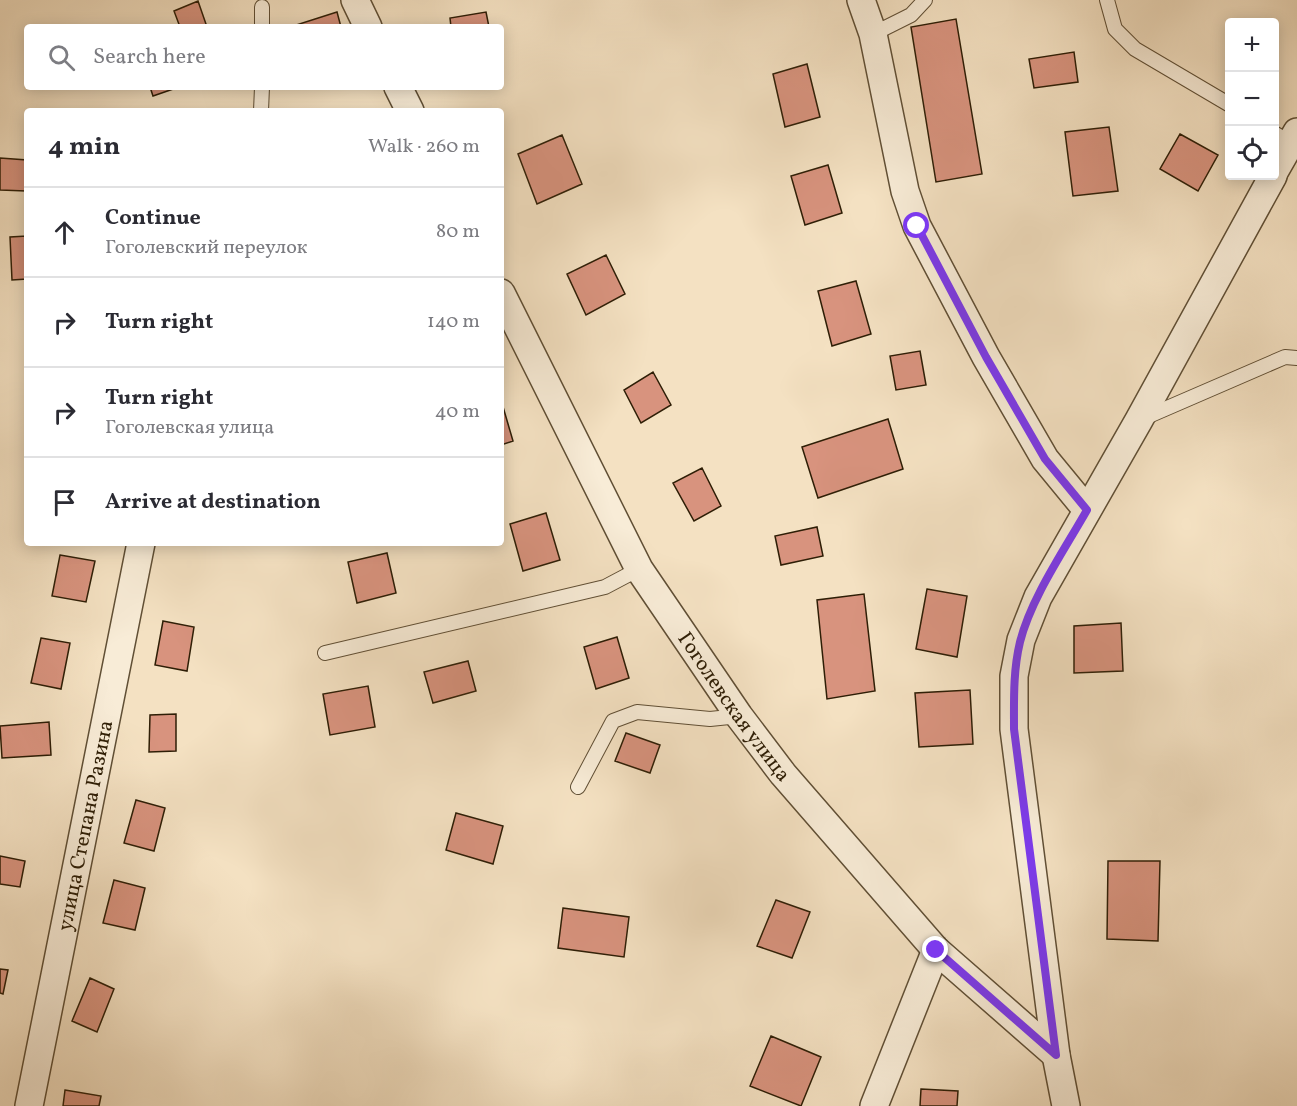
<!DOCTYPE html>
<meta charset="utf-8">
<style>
body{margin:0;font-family:Vollkorn,serif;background:#f2f2f3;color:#2b2b33}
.controls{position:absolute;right:18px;top:18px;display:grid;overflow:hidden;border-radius:6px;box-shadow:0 3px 15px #0003}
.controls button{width:54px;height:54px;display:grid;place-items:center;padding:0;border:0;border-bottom:2px solid #e1e1e2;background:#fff;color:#2b2b33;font:30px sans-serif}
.stop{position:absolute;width:18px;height:18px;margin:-14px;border:4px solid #7c3aed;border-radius:50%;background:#fff}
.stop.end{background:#7c3aed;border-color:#fff;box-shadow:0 2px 6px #0008}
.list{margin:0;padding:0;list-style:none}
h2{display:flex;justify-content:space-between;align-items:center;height:78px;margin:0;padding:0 24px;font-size:26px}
h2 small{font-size:20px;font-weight:400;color:#7c7c81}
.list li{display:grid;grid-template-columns:39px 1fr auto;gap:18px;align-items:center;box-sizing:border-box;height:90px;padding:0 24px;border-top:2px solid #e1e1e2}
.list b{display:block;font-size:22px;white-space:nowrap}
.list p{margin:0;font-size:20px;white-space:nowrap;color:#7c7c81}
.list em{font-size:20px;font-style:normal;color:#7c7c81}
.icon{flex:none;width:33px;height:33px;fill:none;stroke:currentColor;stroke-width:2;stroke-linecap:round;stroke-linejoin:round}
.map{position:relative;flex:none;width:1297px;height:1106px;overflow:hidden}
.search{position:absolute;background:#fff;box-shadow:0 3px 15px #0003;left:24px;top:24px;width:480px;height:66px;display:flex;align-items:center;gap:15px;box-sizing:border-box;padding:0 21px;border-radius:6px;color:#7c7c81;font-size:22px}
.panel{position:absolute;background:#fff;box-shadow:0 3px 15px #0003;left:24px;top:108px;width:480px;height:438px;border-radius:6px}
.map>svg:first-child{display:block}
</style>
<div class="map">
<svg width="1297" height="1106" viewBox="0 0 1297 1106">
<rect width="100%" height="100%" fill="#f4e1c2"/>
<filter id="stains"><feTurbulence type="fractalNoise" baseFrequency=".00333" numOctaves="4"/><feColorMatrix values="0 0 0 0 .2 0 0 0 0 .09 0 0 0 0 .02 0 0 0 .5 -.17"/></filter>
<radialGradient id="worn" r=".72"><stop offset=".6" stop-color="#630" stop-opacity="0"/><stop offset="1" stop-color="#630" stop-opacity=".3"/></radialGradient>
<path fill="#d8937e" stroke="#2e1e06" stroke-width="1.5" d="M 198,1 L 207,27 L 180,27 L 174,11 Z
M 337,12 L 341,27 L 293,27 L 293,26 Z
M 486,12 L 489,27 L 451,27 L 450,18 Z
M 956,19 L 982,174 L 936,182 L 911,27 Z
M 1074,52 L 1078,82 L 1034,88 L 1029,59 Z
M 807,64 L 820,117 L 785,127 L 773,74 Z
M 150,87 L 179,87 L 153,96 Z
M 1109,127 L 1118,191 L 1073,196 L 1065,132 Z
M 1180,134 L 1218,155 L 1198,191 L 1160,169 Z
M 562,135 L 582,184 L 537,204 L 518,154 Z
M 0,158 L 27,160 L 26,191 L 0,190 Z
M 828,165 L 842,213 L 805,225 L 791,176 Z
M 27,236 L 27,279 L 12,280 L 10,237 Z
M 606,255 L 625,294 L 586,315 L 567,274 Z
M 856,281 L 871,334 L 832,346 L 818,291 Z
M 920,351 L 926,385 L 896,390 L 890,356 Z
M 653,372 L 671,405 L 641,423 L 624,390 Z
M 501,400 L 513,441 L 501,445 Z
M 888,419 L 903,469 L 818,498 L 802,447 Z
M 702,468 L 721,506 L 694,521 L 673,483 Z
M 546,513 L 560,560 L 523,571 L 510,524 Z
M 817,527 L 823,556 L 781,565 L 775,536 Z
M 387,553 L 396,593 L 357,603 L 348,562 Z
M 60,555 L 95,561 L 86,602 L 52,596 Z
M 927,589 L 967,596 L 957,657 L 916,649 Z
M 864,594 L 875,691 L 827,699 L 817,600 Z
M 163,621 L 194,627 L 187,671 L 155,665 Z
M 1121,623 L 1123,671 L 1074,673 L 1074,626 Z
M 617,637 L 629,678 L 596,689 L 584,647 Z
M 41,638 L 70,643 L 61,689 L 31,683 Z
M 468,661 L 476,691 L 433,703 L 424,672 Z
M 368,686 L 375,727 L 330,735 L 323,694 Z
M 970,690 L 973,744 L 919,747 L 915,693 Z
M 176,714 L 176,751 L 149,752 L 150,715 Z
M 49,722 L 51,755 L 2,758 L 0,726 Z
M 626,733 L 660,745 L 650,773 L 615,761 Z
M 136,800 L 165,808 L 154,851 L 124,843 Z
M 456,813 L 503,826 L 493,864 L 446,850 Z
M 0,856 L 25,861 L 20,887 L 0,884 Z
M 1108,861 L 1160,861 L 1158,941 L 1107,939 Z
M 114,880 L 145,888 L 135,930 L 103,923 Z
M 776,900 L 810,912 L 792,958 L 757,946 Z
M 563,908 L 629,917 L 624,957 L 558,948 Z
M 0,969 L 8,970 L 3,994 L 0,993 Z
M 90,978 L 114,989 L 97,1032 L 72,1021 Z
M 771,1036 L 821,1057 L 801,1106 L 750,1086 Z
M 921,1089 L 958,1091 L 957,1106 L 920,1106 Z
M 65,1090 L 101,1096 L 99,1106 L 63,1106 Z"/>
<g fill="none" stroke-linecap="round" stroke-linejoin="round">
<g stroke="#604f35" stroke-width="16">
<path id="service" d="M 1107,0 L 1115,29 L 1135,49 L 1230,105
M 262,27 L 262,7
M 873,34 L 911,15 L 925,0
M 261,111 L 262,87
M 1274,133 L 1291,143
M 1144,418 L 1285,357 L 1297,358
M 325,653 L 605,587 L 639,569
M 578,787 L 613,721 L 637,712 L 710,719 L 739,716"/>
</g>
<g stroke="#604f35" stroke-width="30">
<g id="minor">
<path d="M 355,0 L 368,27"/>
<path d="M 861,0 L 873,34 L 905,191 L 917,226 L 986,357 L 1045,459 L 1087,510"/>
<path d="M 398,87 L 410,111"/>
<path d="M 1274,172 L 1297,132"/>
<path id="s1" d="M 501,293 L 639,569 L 739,716 L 783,774 L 936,950 L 1056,1055"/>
<path id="s2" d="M 29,1106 L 141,543"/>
<path d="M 874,1106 L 936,950"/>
<path d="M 1066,1106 L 1056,1055 L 1014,729 L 1014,676 L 1021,640 L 1038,597 L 1139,420 L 1273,176"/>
</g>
</g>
<use href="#service" stroke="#f8ecd7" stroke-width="14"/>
<use href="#minor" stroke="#f8ecd7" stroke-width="27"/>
</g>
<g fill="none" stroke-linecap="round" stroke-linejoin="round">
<path stroke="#7c3aed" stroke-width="8" d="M 917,226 L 986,357 L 1045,459 L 1087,510 C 1065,549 1031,598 1020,642 C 1013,671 1014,700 1014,729 L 1056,1055 L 936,950"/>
</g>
<g text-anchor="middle" stroke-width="4.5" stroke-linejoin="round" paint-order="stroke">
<g font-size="21" fill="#2e1e06" stroke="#f8ecd7">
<text dy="7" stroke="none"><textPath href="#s1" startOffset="476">Гоголевская улица</textPath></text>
<text dy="7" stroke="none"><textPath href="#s2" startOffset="286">улица Степана Разина</textPath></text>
</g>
</g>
<rect width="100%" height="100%" filter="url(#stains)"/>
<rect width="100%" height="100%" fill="url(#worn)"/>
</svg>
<div class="controls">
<button>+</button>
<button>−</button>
<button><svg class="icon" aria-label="locate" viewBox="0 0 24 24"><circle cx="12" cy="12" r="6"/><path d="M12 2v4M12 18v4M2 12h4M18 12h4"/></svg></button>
</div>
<div class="stop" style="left:917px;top:226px"></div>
<div class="stop end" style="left:936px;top:950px"></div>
<div class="search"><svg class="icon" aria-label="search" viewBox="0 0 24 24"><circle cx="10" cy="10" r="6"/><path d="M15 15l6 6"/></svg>Search here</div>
<section class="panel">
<h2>4 min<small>Walk · 260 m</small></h2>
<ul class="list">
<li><svg class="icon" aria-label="ahead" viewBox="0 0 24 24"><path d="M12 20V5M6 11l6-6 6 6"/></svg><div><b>Continue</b><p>Гоголевский переулок</p></div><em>80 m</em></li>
<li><svg class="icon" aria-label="right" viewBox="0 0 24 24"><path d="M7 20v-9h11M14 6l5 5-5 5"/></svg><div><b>Turn right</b></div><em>140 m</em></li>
<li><svg class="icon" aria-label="right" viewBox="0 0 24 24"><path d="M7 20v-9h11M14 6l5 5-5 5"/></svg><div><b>Turn right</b><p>Гоголевская улица</p></div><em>40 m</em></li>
<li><svg class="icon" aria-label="arrive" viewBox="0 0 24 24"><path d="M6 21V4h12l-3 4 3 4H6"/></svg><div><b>Arrive at destination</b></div></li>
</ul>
</section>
</div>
